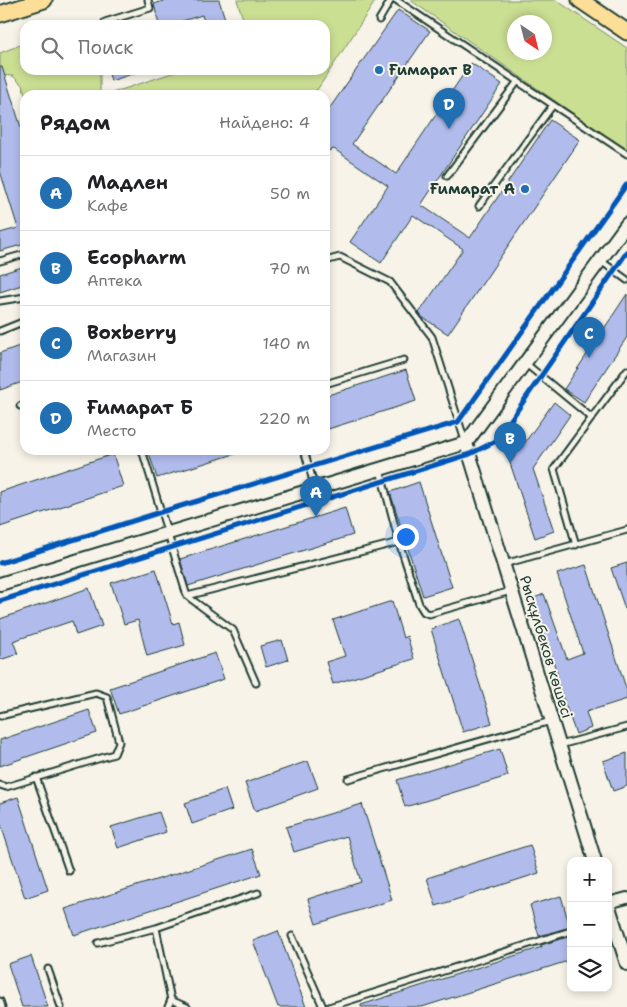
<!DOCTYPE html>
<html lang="ru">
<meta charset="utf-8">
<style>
body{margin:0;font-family:"Shantell Sans",sans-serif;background:#f6f6f6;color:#202124}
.controls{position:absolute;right:15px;bottom:15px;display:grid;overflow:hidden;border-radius:10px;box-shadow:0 2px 8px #0003}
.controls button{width:45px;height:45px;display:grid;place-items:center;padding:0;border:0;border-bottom:1px solid #e0e0e0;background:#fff;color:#202124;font:25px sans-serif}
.compass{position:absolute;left:507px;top:15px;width:45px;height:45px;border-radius:50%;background:#fff;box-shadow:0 2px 8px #0003;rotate:145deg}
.you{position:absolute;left:405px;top:536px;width:18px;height:18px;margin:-12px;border:4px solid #fff;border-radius:50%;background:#1a73e8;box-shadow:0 0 0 8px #1a73e833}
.badge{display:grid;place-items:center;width:32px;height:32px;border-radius:50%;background:#1f6fb2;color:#fff;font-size:16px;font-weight:700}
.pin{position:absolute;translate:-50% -41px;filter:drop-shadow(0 1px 2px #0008)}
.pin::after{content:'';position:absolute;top:26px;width:18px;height:15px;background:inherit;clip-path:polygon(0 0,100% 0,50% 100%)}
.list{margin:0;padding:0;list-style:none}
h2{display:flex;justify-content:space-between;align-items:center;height:65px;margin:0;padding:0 20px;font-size:21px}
h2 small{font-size:16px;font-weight:400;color:#757577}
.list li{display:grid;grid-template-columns:32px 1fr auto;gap:15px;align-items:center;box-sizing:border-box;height:75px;padding:0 20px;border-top:1px solid #e0e0e0}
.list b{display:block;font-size:19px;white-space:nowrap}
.list p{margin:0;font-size:16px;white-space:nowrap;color:#757577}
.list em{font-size:16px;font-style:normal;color:#757577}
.icon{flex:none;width:28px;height:28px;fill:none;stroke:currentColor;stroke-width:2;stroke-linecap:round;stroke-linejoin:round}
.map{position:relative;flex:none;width:627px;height:1007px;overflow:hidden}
.search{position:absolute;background:#fff;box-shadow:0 2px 8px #0003;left:20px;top:20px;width:310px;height:55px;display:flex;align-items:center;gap:12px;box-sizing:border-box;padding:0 18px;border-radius:15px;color:#757577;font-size:19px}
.panel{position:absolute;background:#fff;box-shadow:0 2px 8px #0003;left:20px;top:90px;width:310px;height:365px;border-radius:15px}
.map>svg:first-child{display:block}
</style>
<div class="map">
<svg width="627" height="1007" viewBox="0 0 627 1007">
<rect width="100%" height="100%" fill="#f7f3e8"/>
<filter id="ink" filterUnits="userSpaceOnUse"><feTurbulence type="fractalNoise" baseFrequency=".02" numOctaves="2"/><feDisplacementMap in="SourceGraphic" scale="10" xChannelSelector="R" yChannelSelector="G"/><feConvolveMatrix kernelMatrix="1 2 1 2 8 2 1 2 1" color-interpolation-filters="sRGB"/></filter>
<g filter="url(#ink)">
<path fill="#cbdf93" stroke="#758e64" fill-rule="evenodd" d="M 237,0 L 376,0 L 317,90 L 302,95 L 109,95 L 109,94 L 181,70 L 325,70 L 325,25 L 245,25 Z
M 410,0 L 556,0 L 627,48 L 627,151 ZM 544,22 L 544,52 L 514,52 L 514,22 Z
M 25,43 L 25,70 L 100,70 L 100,95 L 25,95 L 23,86 L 13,76 L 0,75 L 0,53 Z"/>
<path fill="#b1bced" stroke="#1f3d34" d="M 166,0 L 219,0 L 227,25 L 205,25 L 202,15 L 179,22 L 180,25 L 159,25 L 154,4 Z
M 398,10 L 430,31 L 352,144 L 396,174 L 471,63 L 502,84 L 421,205 L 470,238 L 550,120 L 580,140 L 448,334 L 422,317 L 419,313 L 463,249 L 413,215 L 381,263 L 350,242 L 388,186 L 334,149 L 325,152 L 325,110 L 329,109 Z
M 0,67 L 2,67 L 25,140 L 25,244 L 0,251 L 0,233 L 18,228 L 0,171 Z
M 108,70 L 138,70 L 138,72 L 111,81 Z
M 25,266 L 25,284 L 0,292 L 0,274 Z
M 627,294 L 627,337 L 584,402 L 564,389 Z
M 22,345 L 25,354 L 25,381 L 0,390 L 0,353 Z
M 406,370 L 416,401 L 325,430 L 325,396 Z
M 554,402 L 570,415 L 533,469 L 554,531 L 535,538 L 510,463 Z
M 148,450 L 240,450 L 241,452 L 157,478 Z
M 113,454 L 123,486 L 0,527 L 0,492 Z
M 419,482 L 452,587 L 423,596 L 390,492 Z
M 345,508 L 353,535 L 188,586 L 180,559 Z
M 627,563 L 627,609 L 625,609 L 611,568 Z
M 586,565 L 627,691 L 627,699 L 586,712 L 591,728 L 576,734 L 555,677 L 558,676 L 532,599 L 544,594 L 567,659 L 583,653 L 557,574 Z
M 156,569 L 173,624 L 179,622 L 185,645 L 147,656 L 138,620 L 124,624 L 111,583 Z
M 89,588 L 102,626 L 76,635 L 72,621 L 13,641 L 18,654 L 0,660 L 0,619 Z
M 392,601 L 403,638 L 407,636 L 414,659 L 333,684 L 326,662 L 345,656 L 333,620 Z
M 459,619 L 492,723 L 463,732 L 431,629 Z
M 282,640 L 288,660 L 266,667 L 260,646 Z
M 215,653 L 224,679 L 119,714 L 110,688 Z
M 89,710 L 97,733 L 0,766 L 0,740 Z
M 500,749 L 508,776 L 405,807 L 397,780 Z
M 627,753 L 627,786 L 613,791 L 603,761 Z
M 308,761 L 318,788 L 255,811 L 245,783 Z
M 225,789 L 232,810 L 192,824 L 185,803 Z
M 18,797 L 48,890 L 25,898 L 0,822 L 0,803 Z
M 362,804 L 392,900 L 316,924 L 308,899 L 361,882 L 347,836 L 294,852 L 286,827 Z
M 159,812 L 166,832 L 118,848 L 111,827 Z
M 530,845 L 539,873 L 436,906 L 427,878 Z
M 252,849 L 261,874 L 74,935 L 65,909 Z
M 561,896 L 570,927 L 539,936 L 530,905 Z
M 278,931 L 306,1007 L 278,1007 L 253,941 Z
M 571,936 L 571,960 L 422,1007 L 361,1007 L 361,1005 L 542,947 L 541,945 Z
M 31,956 L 48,1007 L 22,1007 L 8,964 Z"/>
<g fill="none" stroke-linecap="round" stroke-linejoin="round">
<g stroke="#1f3d34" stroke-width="9">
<path id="service" d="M 396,0 L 553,105 L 479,206
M 379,20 L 391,0
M 105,22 L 150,8 L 148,0
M 550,103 L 627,154
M 447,176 L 518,81
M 0,261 L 25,254
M 325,261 L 340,257 L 390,282 L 432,337 L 465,441
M 601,261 L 627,280
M 0,301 L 25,297
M 0,331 L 25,321
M 525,363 L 592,418
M 325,384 L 404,360
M 20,406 L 25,405
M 142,450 L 187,596 L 233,630 L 256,683
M 304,450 L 315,488
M 380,470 L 399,542
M 576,545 L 554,469 L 627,370
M 504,564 L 627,530
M 187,596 L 399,542 L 419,604 L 424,612 L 429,614 L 511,591
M 0,716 L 96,693 L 107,697 L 119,742 L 114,754 L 6,787 L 0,785
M 560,745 L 627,727
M 36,777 L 69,871
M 348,779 L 551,721
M 156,928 L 171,1000 L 168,1007
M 292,936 L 323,1007
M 98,943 L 156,928 L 258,893
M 48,969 L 61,1007
M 171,1000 L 187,1007
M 0,1001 L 2,1007
M 329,1007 L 571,931"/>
</g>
<g stroke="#1f3d34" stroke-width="14">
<path id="minor" d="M 608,903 L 627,898"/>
</g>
<g stroke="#1f3d34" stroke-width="16">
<path id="tertiary" d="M 466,443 L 595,861
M 0,584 L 466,443 L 627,224
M 608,904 L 627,964"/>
</g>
<g stroke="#1f3d34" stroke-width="19">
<path id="primary" d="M 580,0 L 627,32
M 0,14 L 44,0"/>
</g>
<use href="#service" stroke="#f7f3e8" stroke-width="5"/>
<use href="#minor" stroke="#f7f3e8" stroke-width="10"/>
<use href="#tertiary" stroke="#f7f3e8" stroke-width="12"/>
<use href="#primary" stroke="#fcde96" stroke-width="15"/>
<g stroke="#f7f3e8" stroke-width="8">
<path id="cycleway" d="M 0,563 L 161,512 L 458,422 L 627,184
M 0,601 L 470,454 L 496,441 L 627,252"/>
</g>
<use href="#cycleway" stroke="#0057b8" stroke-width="5"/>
</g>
</g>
<g fill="#1f6fb2" stroke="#f7f3e8" stroke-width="2">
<circle cx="379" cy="70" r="5"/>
<circle cx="525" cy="189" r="5"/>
</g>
<g text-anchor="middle" stroke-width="4" stroke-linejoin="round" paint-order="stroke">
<g font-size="15" font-weight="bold" fill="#1f3d34" stroke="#f7f3e8" text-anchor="start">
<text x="389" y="75">Ғимарат В</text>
<text x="515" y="194" text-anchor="end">Ғимарат А</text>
</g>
<g font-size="15" fill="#1f3d34" stroke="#f7f3e8">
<text transform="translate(546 647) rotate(73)" y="5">Рысқұлбеков көшесі</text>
</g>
</g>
</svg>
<div class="controls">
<button>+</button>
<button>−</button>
<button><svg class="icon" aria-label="layers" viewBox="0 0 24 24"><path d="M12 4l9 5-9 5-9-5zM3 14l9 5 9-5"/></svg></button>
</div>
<svg class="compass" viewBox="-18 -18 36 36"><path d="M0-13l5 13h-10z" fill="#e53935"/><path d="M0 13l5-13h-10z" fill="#757577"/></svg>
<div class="you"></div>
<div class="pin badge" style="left:316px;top:517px">A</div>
<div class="pin badge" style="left:510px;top:463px">B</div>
<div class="pin badge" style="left:589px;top:358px">C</div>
<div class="pin badge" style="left:449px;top:129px">D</div>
<div class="search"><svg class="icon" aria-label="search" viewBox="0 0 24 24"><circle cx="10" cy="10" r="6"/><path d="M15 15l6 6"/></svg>Поиск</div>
<section class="panel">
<h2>Рядом<small>Найдено: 4</small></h2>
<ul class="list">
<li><span class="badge">A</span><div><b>Мадлен</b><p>Кафе</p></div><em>50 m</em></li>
<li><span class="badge">B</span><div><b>Ecopharm</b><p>Аптека</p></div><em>70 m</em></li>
<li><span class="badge">C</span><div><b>Boxberry</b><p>Магазин</p></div><em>140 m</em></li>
<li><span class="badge">D</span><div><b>Ғимарат Б</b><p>Место</p></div><em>220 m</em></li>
</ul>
</section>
</div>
